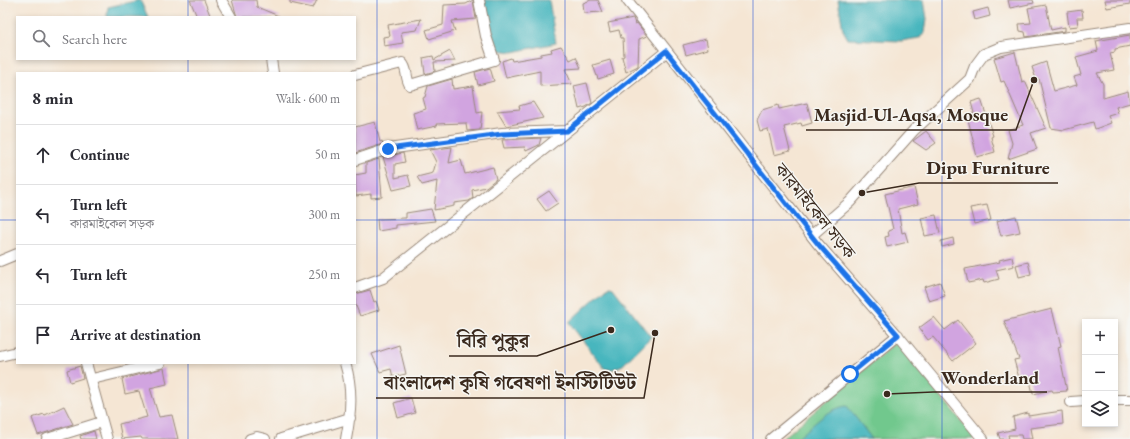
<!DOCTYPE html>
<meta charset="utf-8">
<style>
body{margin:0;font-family:"EB Garamond","Noto Serif Bengali",serif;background:#f7f7f7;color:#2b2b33}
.controls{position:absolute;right:12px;bottom:12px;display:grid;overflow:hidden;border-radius:0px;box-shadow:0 2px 6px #0003}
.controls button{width:36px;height:36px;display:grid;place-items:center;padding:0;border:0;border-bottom:1px solid #e1e1e2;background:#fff;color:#2b2b33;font:20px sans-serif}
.stop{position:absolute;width:12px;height:12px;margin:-9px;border:3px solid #1a73e8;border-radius:50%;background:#fff}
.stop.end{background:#1a73e8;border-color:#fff;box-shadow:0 1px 4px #0008}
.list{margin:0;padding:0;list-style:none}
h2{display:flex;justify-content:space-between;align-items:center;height:52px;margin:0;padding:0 16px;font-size:17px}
h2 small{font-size:13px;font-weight:400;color:#7c7c81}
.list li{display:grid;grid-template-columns:26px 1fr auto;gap:12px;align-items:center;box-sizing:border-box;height:60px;padding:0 16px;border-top:1px solid #e1e1e2}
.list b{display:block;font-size:15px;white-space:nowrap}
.list p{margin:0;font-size:13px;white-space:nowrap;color:#7c7c81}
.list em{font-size:13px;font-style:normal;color:#7c7c81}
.icon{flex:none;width:22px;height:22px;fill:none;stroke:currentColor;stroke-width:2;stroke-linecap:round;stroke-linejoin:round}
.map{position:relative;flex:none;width:1130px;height:439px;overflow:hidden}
.search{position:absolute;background:#fff;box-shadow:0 2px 6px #0003;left:16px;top:16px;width:340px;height:44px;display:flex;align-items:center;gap:10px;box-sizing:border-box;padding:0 14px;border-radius:0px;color:#7c7c81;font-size:15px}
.panel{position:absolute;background:#fff;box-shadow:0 2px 6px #0003;left:16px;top:72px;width:340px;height:292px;border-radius:0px}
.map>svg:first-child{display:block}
</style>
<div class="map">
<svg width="1130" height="439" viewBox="0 0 1130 439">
<rect width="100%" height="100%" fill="#f6f6f2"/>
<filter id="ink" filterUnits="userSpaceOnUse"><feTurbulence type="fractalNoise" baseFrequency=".025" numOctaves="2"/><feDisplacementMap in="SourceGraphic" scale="8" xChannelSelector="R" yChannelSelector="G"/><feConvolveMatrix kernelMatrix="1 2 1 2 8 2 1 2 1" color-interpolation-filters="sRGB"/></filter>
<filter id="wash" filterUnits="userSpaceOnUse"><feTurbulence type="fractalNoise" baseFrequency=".012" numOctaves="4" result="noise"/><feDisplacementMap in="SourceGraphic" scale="16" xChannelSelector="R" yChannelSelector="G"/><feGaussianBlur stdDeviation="0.9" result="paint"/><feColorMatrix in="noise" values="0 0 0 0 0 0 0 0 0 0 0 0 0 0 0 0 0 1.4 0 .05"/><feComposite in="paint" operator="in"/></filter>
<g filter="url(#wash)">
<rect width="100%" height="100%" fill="#f5e6d4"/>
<path fill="#71c88d" stroke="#567956" d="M 896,342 L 976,439 L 782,439 Z"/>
<path fill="#47b6be" stroke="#41706e" d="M 140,0 L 148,17 L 107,17 L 108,7 Z
M 484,0 L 549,0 L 556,43 L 513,52 L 497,50 L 492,46 L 482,5 Z
M 838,0 L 924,0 L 927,19 L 925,33 L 919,38 L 901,41 L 848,39 L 843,30 Z
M 610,287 L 613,288 L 651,337 L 623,365 L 613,369 L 605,369 L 570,324 L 570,321 L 606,288 Z
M 847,406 L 872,439 L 797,439 C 811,427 828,408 847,406 Z"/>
<g id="blocks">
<path fill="#d1a4e0" d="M 190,0 L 204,0 L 210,15 L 197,17 Z
M 232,0 L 256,0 L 257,7 L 281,17 L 237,17 Z
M 290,0 L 317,0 L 313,8 L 290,3 Z
M 473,0 L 476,19 L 452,21 L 455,31 L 429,39 L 426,30 L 443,25 L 444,5 L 466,4 Z
M 591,0 L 598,0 L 603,12 L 584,13 L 583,3 Z
M 1008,0 L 1033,0 L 1034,3 L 1010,8 Z
M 1105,0 L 1130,0 L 1130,4 L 1107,8 Z
M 1046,5 L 1051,30 L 1065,27 L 1065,31 L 1026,37 L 1025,32 L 1020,31 L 1019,24 L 1031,23 L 1028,8 Z
M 988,8 L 990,16 L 975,20 L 973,12 Z
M 1082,10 L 1083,18 L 1077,18 L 1078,26 L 1069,27 L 1067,12 Z
M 633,18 L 635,24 L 637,23 L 647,36 L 639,39 L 638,66 L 626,72 L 622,57 L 624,56 L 623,38 L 621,38 L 619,30 L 610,32 L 608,23 Z
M 421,19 L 417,30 L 401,32 L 403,43 L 384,46 L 383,37 L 390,36 L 388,25 Z
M 1130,35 L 1130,46 L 1115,49 L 1115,52 L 1110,53 L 1114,70 L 1097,73 L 1103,84 L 1103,98 L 1128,91 L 1130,103 L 1116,107 L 1118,113 L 1108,116 L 1111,123 L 1095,129 L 1093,122 L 1064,130 L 1051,128 L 1039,79 L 1036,79 L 1032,67 L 1046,62 L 1054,91 L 1077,85 L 1074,77 L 1081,75 L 1076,57 L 1098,51 L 1096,41 Z
M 706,39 L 708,49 L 686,55 L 683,45 Z
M 561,46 L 570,60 L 576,57 L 581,68 L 565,69 L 572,84 L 540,86 L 540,71 L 506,78 L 502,61 L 511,58 L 512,61 L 541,56 L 541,54 L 552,52 L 551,49 Z
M 450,51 L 455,61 L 434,62 L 435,71 L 425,74 L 423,58 L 433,56 L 434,60 Z
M 1015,52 L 1022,82 L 1025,81 L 1046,128 L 1031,133 L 1037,149 L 1008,159 L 1012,143 L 1008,130 L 1023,125 L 1004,81 L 1001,82 L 994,58 Z
M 610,60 L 614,74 L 598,79 L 593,65 Z
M 490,68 L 494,81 L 478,85 L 475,72 Z
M 452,79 L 453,89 L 473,86 L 477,113 L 482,112 L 480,130 L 467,131 L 466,123 L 436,124 L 437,126 L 417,130 L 413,113 L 426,109 L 423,98 L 425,97 L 428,86 Z
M 587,83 L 592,103 L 586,107 L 579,109 L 574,86 Z
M 981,99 L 993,136 L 991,137 L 995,152 L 977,157 L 967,115 L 974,113 L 971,102 Z
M 533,102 L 543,118 L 506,126 L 497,111 L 520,109 L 519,106 Z
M 807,103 L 812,123 L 802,126 L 801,123 L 784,127 L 790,151 L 774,155 L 768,129 L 760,131 L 757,120 L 762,110 L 778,105 L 779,109 Z
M 375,122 L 380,142 L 382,141 L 383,144 L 355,153 L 355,127 Z
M 926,131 L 936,143 L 926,150 L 913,141 Z
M 541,138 L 539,145 L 526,151 L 525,147 L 504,148 L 502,140 Z
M 452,147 L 449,163 L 461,160 L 465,174 L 493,167 L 496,179 L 486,187 L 472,190 L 473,198 L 469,201 L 454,203 L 454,206 L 434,210 L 437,181 L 422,185 L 417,177 L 433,173 L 436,162 L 430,150 Z
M 403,153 L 405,162 L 395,164 L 395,178 L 408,175 L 411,186 L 393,190 L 383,157 Z
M 379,159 L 382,197 L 371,198 L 371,194 L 356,196 L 355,175 L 366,173 L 366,163 Z
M 914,187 L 918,204 L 898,209 L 902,233 L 905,232 L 908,242 L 887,247 L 885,237 L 889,236 L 888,231 L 893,229 L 885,194 Z
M 549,191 L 558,203 L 546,211 L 537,199 Z
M 987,205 L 991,220 L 974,224 L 970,208 Z
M 431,209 L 435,221 L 396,225 L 396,228 L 378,231 L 377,219 L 406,218 L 406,213 Z
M 936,215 L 940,233 L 925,236 L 921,218 Z
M 1016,216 L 1020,232 L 1001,236 L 997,221 Z
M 953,238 L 954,244 L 942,247 L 941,241 Z
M 1012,257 L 1014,266 L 996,270 L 999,279 L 984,283 L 983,280 L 968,283 L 965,269 L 1000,262 L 999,260 Z
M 1028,262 L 1031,274 L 1019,277 L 1016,265 Z
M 940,282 L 945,296 L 929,301 L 924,287 Z
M 370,290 L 374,302 L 376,301 L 379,310 L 360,316 L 356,306 L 355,306 L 355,294 Z
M 1052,309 L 1061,346 L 1058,347 L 1067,391 L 1053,392 L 1052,390 L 1033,394 L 1029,376 L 1019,378 L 1014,360 L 1019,359 L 1004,321 Z
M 934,317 L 945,330 L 958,320 L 976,343 L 953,361 L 933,337 L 928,340 L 919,328 Z
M 399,345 L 406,374 L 393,377 L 391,369 L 380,372 L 372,354 Z
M 80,366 L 83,378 L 70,382 L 67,370 Z
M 164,368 L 167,384 L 150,388 L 159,417 L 172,415 L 178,439 L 142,439 L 141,437 L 122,439 L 119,424 L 147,417 L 139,391 L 125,394 L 122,379 Z
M 411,398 L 415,413 L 398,418 L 394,403 Z
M 64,406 L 73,424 L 38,435 L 32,418 L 44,414 L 45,415 Z
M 1062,411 L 1063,424 L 1030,428 L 1032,439 L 1022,439 L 1021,435 L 1008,435 L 1009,439 L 1000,439 L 998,433 L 1015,429 L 1013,417 L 1028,413 L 1028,416 Z
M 94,431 L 96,439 L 81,439 L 80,436 Z"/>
</g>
</g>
<g filter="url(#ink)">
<use href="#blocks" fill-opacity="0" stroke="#988879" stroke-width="1"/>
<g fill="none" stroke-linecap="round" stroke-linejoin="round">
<g stroke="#988879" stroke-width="12">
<path id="minor" d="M 221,0 L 231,17
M 627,0 L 818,244 L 899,337 L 983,439
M 271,59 L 273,73
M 355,75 L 402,63 C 408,69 405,78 410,85 L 494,60 L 486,36 L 479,0
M 355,160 L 388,149 L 502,133 L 567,131
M 812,235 L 850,202 L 914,130 L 970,79 L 975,66 L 984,54 L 1001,47 L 1130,28
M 0,261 L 17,254
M 355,288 L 383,278 L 667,51
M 0,356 L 17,352
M 86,363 L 107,439
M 345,363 C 353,389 351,413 346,439
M 92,379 L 160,363
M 1115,400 L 1130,400
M 1071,402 L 1085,401
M 47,439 L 102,422
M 250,439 L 257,437 L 265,439
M 281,439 L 350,418
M 771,439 L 898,335"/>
</g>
<use href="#minor" stroke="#fff" stroke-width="10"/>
</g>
</g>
<g fill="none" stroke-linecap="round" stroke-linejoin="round" filter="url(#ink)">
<path stroke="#1a73e8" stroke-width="5" d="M 388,149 L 502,134 L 567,131 L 666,51 L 818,244 L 898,335 L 850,374"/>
</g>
<path fill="none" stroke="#1d4ed8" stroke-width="1" stroke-opacity="0.55" d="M 188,0 L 188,17M 377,0 L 377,439M 565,0 L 565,439M 753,0 L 753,439M 942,0 L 942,439M 188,59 L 188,73M 0,220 L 17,220M 355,220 L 1130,220M 188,363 L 188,439"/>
<g text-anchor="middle" stroke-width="3" stroke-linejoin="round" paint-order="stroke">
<g font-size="18" fill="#3b2a1e" stroke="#f6f6f2">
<text transform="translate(815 211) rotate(51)" y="6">কারমাইকেল সড়ক</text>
</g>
</g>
<path fill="none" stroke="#3b2a1e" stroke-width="1.5" d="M1034 80L1016 130H806M862 193L919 183H1058M611 330L537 356H449M887 394L933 392H1047M655 333L644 398H376"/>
<g fill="#3b2a1e" stroke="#f6f6f2" stroke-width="1.5">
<circle cx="1034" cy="80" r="4"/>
<circle cx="862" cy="193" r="4"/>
<circle cx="611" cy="330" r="4"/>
<circle cx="887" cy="394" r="4"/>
<circle cx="655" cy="333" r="4"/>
</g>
<g font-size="19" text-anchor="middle" font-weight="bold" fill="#3b2a1e" stroke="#f6f6f2" stroke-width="3" stroke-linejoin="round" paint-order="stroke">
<text x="911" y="121">Masjid-Ul-Aqsa, Mosque</text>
<text x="988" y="174">Dipu Furniture</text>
<text x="493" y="347">বিরি পুকুর</text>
<text x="990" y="384">Wonderland</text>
<text x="510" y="389">বাংলাদেশ কৃষি গবেষণা ইনস্টিটিউট</text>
</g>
</svg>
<div class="controls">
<button>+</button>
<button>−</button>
<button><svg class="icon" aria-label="layers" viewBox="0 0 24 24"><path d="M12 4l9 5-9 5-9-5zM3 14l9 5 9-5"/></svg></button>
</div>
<div class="stop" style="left:850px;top:374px"></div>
<div class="stop end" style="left:388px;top:149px"></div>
<div class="search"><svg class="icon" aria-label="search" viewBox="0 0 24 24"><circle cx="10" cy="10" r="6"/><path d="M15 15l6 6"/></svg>Search here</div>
<section class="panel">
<h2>8 min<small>Walk · 600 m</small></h2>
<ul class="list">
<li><svg class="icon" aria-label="ahead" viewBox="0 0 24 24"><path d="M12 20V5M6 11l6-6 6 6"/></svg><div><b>Continue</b></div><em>50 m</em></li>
<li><svg class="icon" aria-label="left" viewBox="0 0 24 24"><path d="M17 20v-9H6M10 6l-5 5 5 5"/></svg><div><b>Turn left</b><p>কারমাইকেল সড়ক</p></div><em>300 m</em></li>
<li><svg class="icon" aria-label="left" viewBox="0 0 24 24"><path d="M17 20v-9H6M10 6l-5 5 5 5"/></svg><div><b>Turn left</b></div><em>250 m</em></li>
<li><svg class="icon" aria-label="arrive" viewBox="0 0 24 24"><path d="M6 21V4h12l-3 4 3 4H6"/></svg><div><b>Arrive at destination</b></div></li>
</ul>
</section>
</div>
